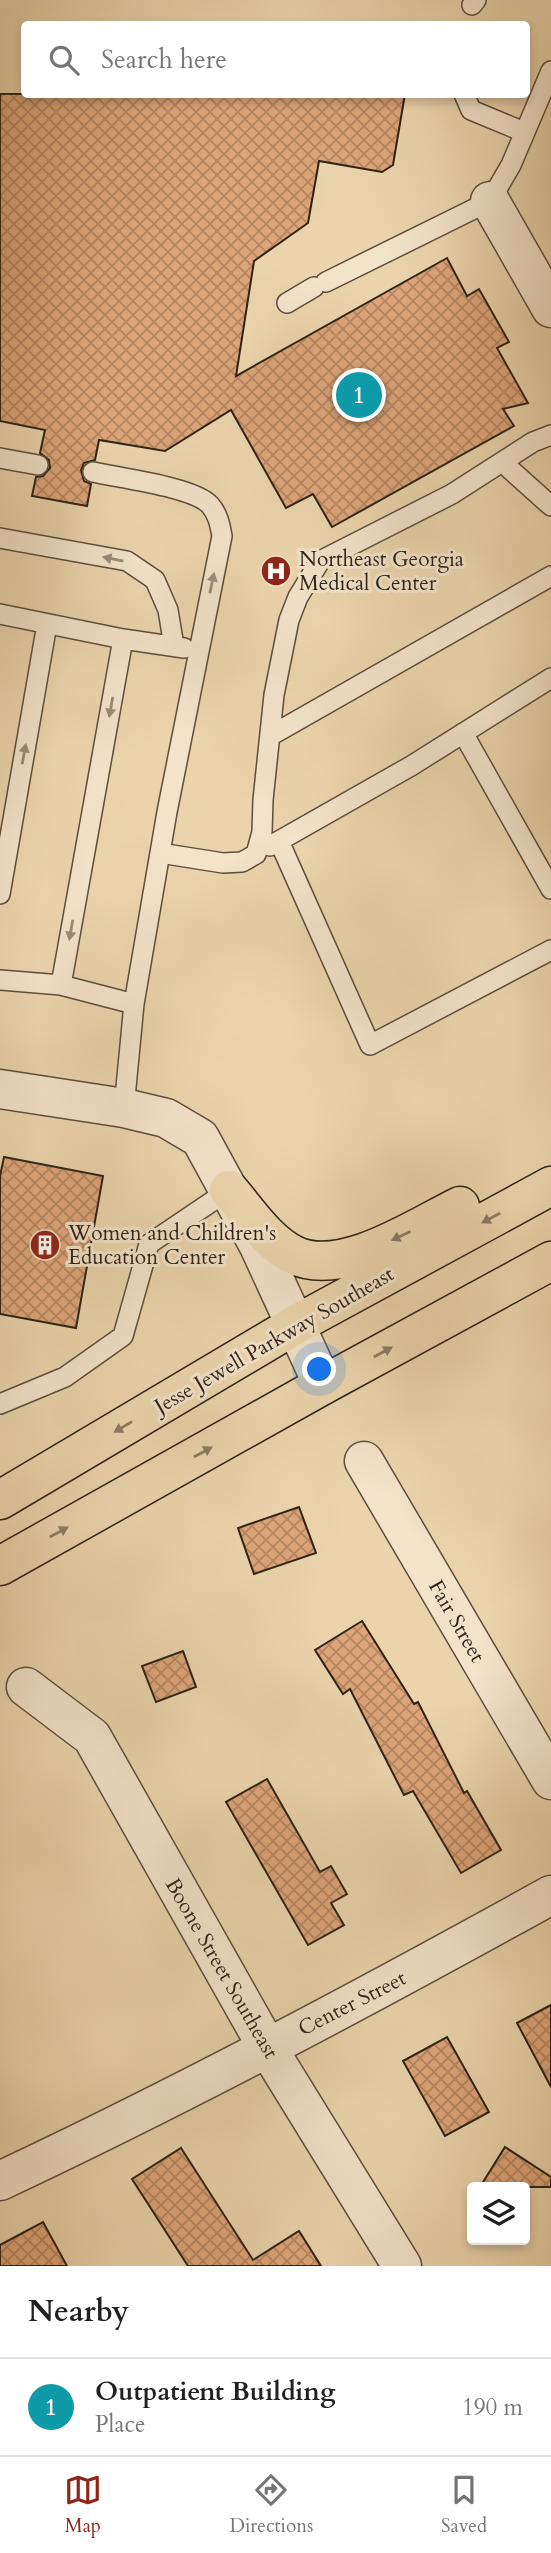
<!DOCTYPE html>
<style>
body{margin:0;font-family:Cardo,serif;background:#f2f2f2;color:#202124}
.controls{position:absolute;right:21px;bottom:21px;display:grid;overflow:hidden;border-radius:7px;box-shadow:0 4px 10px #0003}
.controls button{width:63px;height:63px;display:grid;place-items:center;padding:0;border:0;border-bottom:2px solid #e0e0e0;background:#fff;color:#202124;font:35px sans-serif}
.you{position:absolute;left:320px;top:1370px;width:24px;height:24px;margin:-18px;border:5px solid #fff;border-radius:50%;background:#1a73e8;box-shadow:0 0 0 10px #1a73e833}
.badge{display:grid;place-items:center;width:46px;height:46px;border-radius:50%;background:#8f2418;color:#fff;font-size:23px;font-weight:700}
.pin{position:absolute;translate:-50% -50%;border:4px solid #fff;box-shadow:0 2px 7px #0006}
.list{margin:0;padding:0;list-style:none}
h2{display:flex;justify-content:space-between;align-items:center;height:91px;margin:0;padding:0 28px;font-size:30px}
h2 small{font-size:23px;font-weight:400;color:#757577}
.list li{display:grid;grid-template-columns:46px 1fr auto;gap:21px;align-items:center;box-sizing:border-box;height:98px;padding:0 28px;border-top:2px solid #e0e0e0}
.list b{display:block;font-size:26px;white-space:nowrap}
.list p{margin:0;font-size:23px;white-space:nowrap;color:#757577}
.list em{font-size:23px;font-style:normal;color:#757577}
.icon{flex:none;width:38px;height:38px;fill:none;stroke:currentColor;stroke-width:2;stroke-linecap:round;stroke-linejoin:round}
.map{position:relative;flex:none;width:551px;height:2266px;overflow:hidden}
.search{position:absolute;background:#fff;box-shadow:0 4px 10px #0003;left:21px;right:21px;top:21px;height:77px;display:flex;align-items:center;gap:18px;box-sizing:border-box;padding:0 24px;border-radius:7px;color:#757577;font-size:26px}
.sheet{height:189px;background:#fff}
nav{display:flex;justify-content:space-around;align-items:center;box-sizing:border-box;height:98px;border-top:2px solid #e0e0e0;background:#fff;font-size:19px;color:#757577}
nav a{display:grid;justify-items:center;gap:4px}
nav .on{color:#8f2418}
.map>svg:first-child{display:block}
</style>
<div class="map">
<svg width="551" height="2266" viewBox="0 0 551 2266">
<defs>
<pattern id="building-cross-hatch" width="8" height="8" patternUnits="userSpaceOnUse" patternTransform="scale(1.75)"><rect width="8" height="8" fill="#dda579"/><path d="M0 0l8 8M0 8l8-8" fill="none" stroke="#b48662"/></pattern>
</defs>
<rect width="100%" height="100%" fill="#ebd4ac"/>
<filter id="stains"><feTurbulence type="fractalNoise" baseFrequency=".00286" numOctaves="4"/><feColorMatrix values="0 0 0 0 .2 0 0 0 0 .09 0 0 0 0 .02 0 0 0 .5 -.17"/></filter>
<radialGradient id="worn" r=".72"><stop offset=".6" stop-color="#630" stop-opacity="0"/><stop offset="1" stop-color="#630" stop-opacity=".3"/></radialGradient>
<path fill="url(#building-cross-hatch)" stroke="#2d2217" stroke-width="2" d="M 0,94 L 405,94 L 393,165 L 382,172 L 319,161 L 308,223 L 254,261 L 236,376 L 447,258 L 467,296 L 479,289 L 509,342 L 497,348 L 528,403 L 503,409 L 514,426 L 332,527 L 313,494 L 286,508 L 231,410 L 165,451 L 99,440 L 95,460 L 84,463 L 81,470 L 84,481 L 91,484 L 87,506 L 32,496 L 36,477 L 43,476 L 50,468 L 49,460 L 40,453 L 45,430 L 0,421 Z
M 4,1157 L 103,1176 L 76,1328 L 0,1314 L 0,1176 Z
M 299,1507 L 316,1553 L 254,1574 L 238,1528 Z
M 362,1621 L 414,1704 L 418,1702 L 464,1793 L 467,1791 L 501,1850 L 461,1873 L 413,1791 L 404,1795 L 350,1689 L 343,1694 L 315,1650 Z
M 183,1651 L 196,1687 L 156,1702 L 142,1666 Z
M 267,1779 L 320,1872 L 331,1866 L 347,1894 L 331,1903 L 344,1925 L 308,1945 L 226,1802 Z
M 551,2005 L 551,2087 L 517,2023 Z
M 447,2037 L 489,2112 L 445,2136 L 403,2061 Z
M 505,2147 L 551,2177 L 551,2187 L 480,2187 Z
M 181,2148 L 253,2260 L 299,2231 L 321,2266 L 188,2266 L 132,2179 Z
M 43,2222 L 67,2266 L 0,2266 L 0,2245 Z"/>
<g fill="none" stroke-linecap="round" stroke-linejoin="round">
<g stroke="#5c4e3c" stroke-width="22">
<path id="service" d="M 472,5 L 476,0
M 464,94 L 471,110 L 524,132
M 326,282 L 490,201 L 511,165 L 551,71
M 287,303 L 314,287
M 0,458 L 38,465
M 502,462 L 551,506
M 93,472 C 119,478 194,487 210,505 C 218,514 220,525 222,536 L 167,812 L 134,1004 L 124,1108
M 0,538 L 127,561 L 155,580 L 168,610 L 174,646
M 0,614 L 123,639 L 184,648
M 463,733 L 551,889
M 270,736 L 551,576
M 279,841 L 370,1045 L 551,950
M 270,846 L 411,766 L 551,678
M 160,853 L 223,863 L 242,862 L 256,854 L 262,832 L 263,800 L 274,695 L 289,620 L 298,597 L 320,561 L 452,494 L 533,442 L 551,435
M 0,894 L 47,624
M 0,980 L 61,985 L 134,1004
M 61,985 L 123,639
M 0,1404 L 65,1377 L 123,1336 L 149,1244 L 229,1190"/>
</g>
<g stroke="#5c4e3c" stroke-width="41">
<path id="minor" d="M 490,201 L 551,308
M 0,1089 L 124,1108 L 166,1118 L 200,1138 L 259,1246 L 323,1385
M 364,1461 L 551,1780
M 26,1687 L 92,1737 L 267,2047 L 402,2266
M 0,2181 C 187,2093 370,1995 551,1895"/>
</g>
<g stroke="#2d2217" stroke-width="41">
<path id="primary" d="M 229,1190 C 248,1212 267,1242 294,1255 C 342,1278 417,1227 460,1206
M 0,1500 L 295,1325 L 551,1186
M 0,1566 L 323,1385 L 551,1261"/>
</g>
<use href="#service" stroke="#f2e3c9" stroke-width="19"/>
<use href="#minor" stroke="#f2e3c9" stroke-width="38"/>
<use href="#primary" stroke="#ebd4ac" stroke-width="38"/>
</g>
<defs><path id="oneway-solid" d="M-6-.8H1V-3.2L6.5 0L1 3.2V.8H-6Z" transform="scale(1.75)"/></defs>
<g fill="#998c79">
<use href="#oneway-solid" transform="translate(113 559) rotate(-169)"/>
<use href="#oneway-solid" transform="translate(212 583) rotate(-78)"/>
<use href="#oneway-solid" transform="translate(111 707) rotate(100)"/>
<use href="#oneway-solid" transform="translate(24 754) rotate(-80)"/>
<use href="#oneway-solid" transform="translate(71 930) rotate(100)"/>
</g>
<g fill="#8c7b62">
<use href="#oneway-solid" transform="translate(491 1218) rotate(152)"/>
<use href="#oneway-solid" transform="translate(401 1236) rotate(155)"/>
<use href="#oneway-solid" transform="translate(383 1352) rotate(-28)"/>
<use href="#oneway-solid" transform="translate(123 1427) rotate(149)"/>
<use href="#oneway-solid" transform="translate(203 1452) rotate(-29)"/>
<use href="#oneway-solid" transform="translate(59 1532) rotate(-29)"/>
</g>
<defs>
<g id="hospital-disc" transform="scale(1.575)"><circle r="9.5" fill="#8f2418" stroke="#f2e3c9"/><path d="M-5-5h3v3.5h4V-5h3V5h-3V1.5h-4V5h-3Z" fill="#fff"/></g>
<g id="building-disc" transform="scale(1.575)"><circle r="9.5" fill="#8f2418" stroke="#f2e3c9"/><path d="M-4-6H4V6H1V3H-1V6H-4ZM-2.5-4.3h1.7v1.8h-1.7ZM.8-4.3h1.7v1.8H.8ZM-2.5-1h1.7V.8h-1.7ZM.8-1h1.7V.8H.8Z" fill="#fff"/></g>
</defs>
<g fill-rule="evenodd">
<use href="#hospital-disc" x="276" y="571"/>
<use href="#building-disc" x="45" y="1245"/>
</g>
<g text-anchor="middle" stroke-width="6" stroke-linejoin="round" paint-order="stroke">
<g font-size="21" fill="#2d2217" stroke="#f2e3c9" text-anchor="start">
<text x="299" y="566">Northeast Georgia<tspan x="299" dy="24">Medical Center</tspan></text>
<text x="68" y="1240">Women and Children's<tspan x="68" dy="24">Education Center</tspan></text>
</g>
<g font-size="21" fill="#2d2217" stroke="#f2e3c9">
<text transform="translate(274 1340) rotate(-30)" y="7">Jesse Jewell Parkway Southeast</text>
<text transform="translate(457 1621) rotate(60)" y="7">Fair Street</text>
<text transform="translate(222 1968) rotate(60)" y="7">Boone Street Southeast</text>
<text transform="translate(352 2003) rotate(-27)" y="7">Center Street</text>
</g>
</g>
<rect width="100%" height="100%" filter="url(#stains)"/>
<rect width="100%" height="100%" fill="url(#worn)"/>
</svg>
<div class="controls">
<button><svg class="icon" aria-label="layers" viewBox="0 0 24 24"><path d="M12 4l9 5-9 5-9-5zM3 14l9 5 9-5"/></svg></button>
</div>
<div class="you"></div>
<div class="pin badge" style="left:359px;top:395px;background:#0f9aa8">1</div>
<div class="search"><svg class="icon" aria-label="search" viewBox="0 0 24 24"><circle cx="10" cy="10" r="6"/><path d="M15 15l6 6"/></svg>Search here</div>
</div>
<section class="sheet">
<h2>Nearby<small></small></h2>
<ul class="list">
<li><span class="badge" style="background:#0f9aa8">1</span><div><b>Outpatient Building</b><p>Place</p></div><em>190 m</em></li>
</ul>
</section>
<nav>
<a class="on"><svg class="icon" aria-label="map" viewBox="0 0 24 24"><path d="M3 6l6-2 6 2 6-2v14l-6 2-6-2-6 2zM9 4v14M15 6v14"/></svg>Map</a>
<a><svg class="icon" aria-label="directions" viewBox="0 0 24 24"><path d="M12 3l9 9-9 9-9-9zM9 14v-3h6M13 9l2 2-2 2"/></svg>Directions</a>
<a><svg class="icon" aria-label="saved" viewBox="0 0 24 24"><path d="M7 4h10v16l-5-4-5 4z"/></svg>Saved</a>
</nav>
